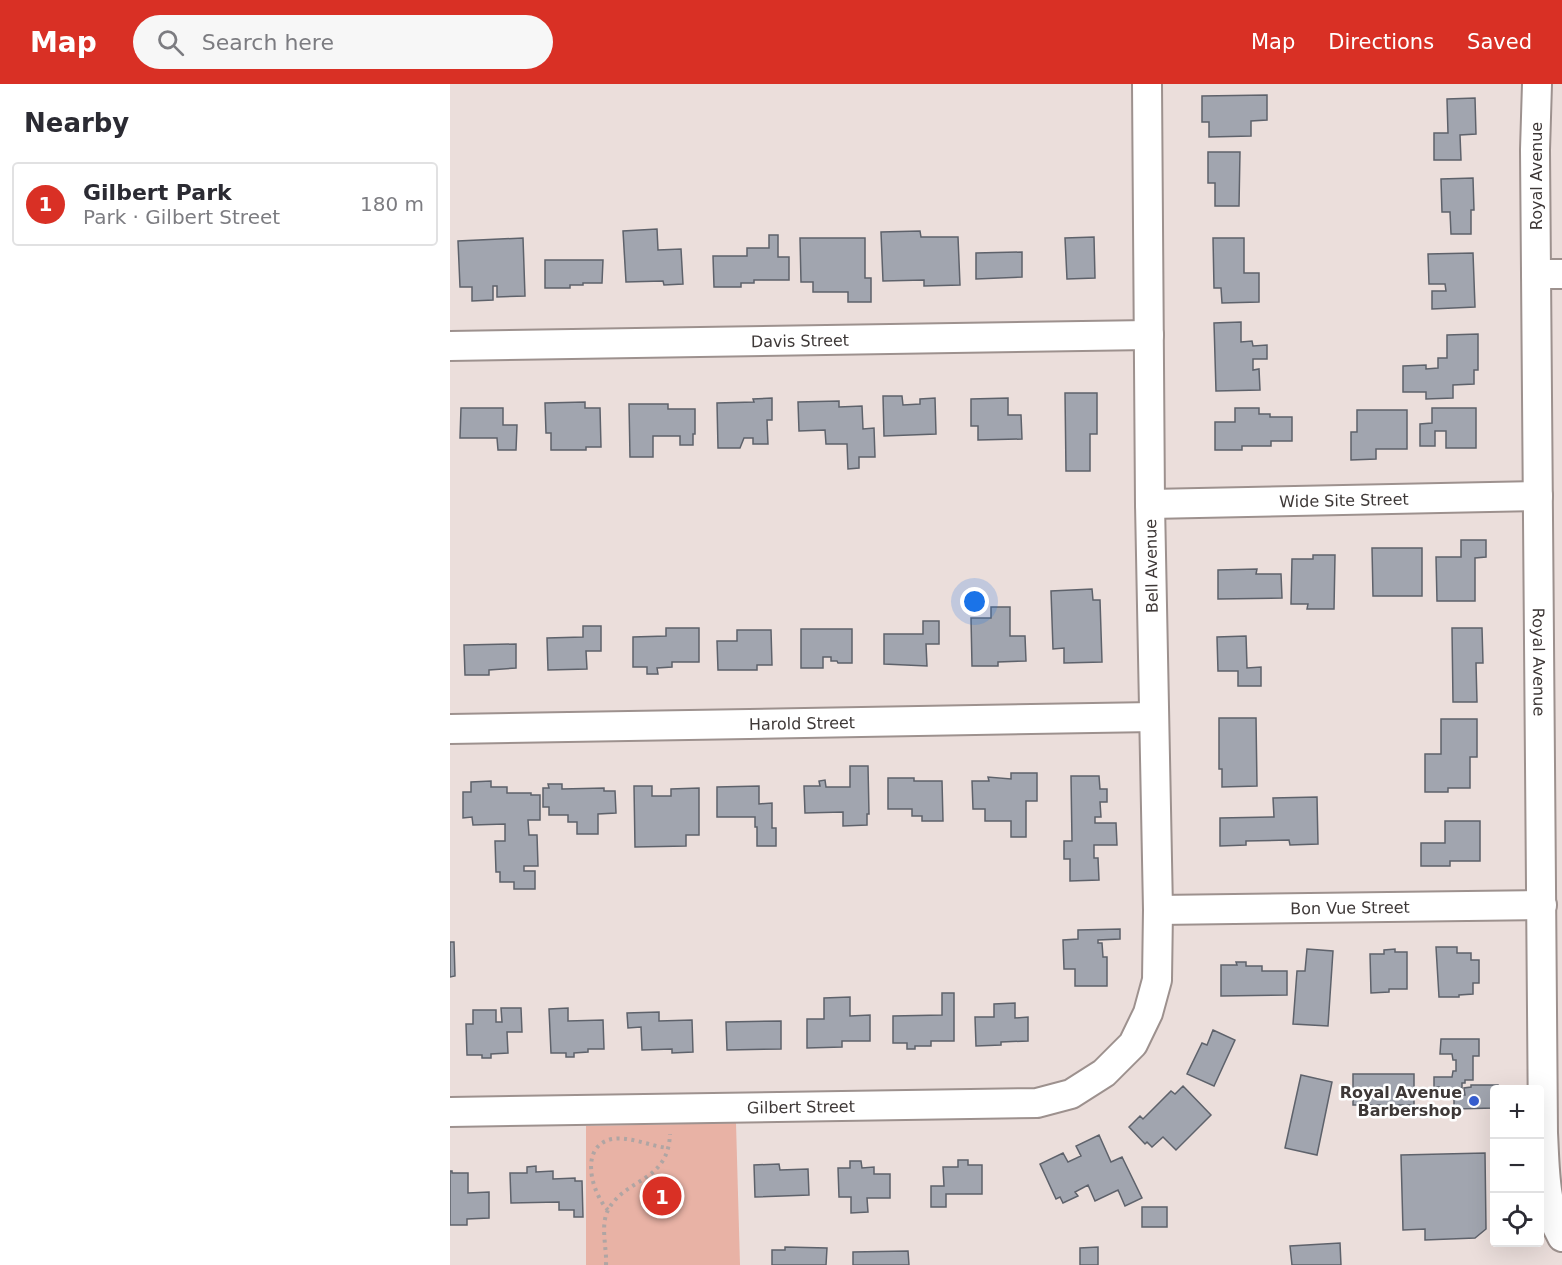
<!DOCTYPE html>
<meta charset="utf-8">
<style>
body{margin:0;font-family:"DejaVu Sans",sans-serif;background:#f7f7f7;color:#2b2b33}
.controls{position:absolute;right:18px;bottom:18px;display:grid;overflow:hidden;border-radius:6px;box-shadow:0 6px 24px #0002}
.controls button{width:54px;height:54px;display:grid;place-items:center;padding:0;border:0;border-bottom:2px solid #e1e1e2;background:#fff;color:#2b2b33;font:30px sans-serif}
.you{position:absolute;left:525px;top:518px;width:21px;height:21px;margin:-15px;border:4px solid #fff;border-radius:50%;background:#1a73e8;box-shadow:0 0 0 9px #1a73e833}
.badge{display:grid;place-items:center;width:39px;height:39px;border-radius:50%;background:#d93025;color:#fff;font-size:20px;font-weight:700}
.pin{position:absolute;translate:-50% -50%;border:3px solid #fff;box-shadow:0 2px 6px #0006}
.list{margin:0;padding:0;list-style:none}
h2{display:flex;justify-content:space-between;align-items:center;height:78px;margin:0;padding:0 24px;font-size:26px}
h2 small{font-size:20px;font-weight:400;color:#7c7c81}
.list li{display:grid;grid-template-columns:39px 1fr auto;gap:18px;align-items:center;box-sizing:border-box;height:84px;margin:0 12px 12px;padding:0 12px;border:2px solid #e1e1e2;border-radius:6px}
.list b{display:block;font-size:22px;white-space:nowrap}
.list p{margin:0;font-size:20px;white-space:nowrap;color:#7c7c81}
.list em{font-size:20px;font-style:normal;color:#7c7c81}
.icon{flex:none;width:33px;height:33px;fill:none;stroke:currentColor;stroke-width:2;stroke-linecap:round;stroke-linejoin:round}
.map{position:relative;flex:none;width:1112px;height:1181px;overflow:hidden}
header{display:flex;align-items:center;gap:36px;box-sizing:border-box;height:84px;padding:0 30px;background:#d93025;color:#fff}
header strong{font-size:28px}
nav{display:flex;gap:33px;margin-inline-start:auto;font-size:21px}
.search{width:420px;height:54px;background:#f7f7f7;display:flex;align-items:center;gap:15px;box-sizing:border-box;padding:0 21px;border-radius:33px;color:#7c7c81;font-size:22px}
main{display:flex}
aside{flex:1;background:#fff}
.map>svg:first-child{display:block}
</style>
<header>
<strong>Map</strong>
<div class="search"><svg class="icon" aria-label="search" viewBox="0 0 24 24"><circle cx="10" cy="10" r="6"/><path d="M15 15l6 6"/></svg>Search here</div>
<nav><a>Map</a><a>Directions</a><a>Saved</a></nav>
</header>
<main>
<aside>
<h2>Nearby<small></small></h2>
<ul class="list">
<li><span class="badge">1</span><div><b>Gilbert Park</b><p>Park · Gilbert Street</p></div><em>180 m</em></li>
</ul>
</aside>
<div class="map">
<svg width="1112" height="1181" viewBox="0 0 1112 1181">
<rect width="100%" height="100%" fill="#ebdedb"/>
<path fill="#e8b2a5" d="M 286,1039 L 290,1181 L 136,1181 L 136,1042 Z"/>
<path fill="#a1a5af" stroke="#5e626b" stroke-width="1.5" d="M 817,11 L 817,36 L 801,37 L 801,52 L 759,53 L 759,38 L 752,38 L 752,12 Z
M 1025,14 L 1026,50 L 1010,51 L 1011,76 L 984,76 L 984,49 L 998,49 L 997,15 Z
M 758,68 L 790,68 L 789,122 L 765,122 L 765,99 L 758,99 Z
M 1023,94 L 1024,126 L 1021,126 L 1021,150 L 1001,150 L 1000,128 L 992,128 L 991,95 Z
M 207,145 L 208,166 L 231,165 L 233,200 L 214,201 L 213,197 L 176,198 L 173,147 Z
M 470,147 L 471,153 L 508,153 L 510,201 L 474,202 L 474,196 L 433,197 L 431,148 Z
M 319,151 L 328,151 L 328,173 L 339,173 L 339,196 L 304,196 L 304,199 L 291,199 L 291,203 L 264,203 L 263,172 L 297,172 L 297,164 L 319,164 Z
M 644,153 L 645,194 L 617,195 L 615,154 Z
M 73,154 L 75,212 L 47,213 L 47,202 L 43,202 L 43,216 L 22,217 L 22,203 L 10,203 L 8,157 Z
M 350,154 L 415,154 L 415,194 L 421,194 L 421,218 L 398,218 L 398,208 L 363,208 L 363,198 L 351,198 Z
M 763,154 L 794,154 L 794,189 L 809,189 L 809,218 L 772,219 L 771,204 L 764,204 Z
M 572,168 L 572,193 L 526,195 L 526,169 Z
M 1023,169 L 1025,223 L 982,225 L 982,207 L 996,207 L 995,200 L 979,200 L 978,170 Z
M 95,176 L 153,176 L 152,199 L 133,199 L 133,201 L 120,201 L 120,204 L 95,204 Z
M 791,238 L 791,258 L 802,257 L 803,262 L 817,261 L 817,275 L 803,275 L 803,286 L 809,285 L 810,306 L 766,307 L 764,239 Z
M 1028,250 L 1028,286 L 1024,286 L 1024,300 L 1003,301 L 1003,314 L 976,315 L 976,308 L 953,308 L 953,282 L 976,281 L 976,285 L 988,284 L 988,274 L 997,274 L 997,251 Z
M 615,309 L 647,309 L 647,350 L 640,350 L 640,387 L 616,387 Z
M 433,312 L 452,312 L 453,321 L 470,320 L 470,315 L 485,314 L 486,350 L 434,352 Z
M 322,314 L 322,336 L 317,336 L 318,360 L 303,360 L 303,354 L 294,354 L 290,364 L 268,364 L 267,319 L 304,318 L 303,315 Z
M 558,314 L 558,331 L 571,331 L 572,355 L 528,356 L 528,342 L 521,342 L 521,315 Z
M 389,317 L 389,323 L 412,322 L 413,345 L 424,344 L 425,373 L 409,373 L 409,384 L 398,385 L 397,360 L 376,360 L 375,346 L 349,347 L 348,318 Z
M 135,318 L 135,324 L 150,324 L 151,363 L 136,363 L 136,366 L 101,366 L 101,349 L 96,349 L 95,319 Z
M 179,320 L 218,320 L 218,325 L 245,325 L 245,350 L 243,350 L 243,361 L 230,361 L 230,352 L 203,352 L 203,373 L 180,373 Z
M 11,324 L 53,324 L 53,341 L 67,341 L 66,366 L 48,366 L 47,354 L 10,354 Z
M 785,324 L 809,324 L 809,330 L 820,330 L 820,333 L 842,333 L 842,357 L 821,357 L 821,362 L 792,362 L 792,366 L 765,366 L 765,338 L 785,338 Z
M 982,324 L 1026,324 L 1026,364 L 996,364 L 996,347 L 985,347 L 985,362 L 970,362 L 970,340 L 982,339 Z
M 907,326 L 957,326 L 957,365 L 926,365 L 926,375 L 901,376 L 901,348 L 907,348 Z
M 1011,456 L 1036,456 L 1036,473 L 1025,474 L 1025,517 L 987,517 L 986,473 L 1011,473 Z
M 922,464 L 972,464 L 972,512 L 923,512 Z
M 863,471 L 885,471 L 884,525 L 857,525 L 858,520 L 841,520 L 842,475 L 863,475 Z
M 807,485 L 806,490 L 831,490 L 832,514 L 768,515 L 768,486 Z
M 642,505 L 643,516 L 650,516 L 652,578 L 614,579 L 614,564 L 603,565 L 601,507 Z
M 541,523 L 560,523 L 560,552 L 575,552 L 576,577 L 548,578 L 548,582 L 522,582 L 521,534 L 541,534 Z
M 473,537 L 489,537 L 489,560 L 476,560 L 477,582 L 434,580 L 434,550 L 473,550 Z
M 133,542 L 151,542 L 151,567 L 136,567 L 137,585 L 98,586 L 97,554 L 133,553 Z
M 216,544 L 249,544 L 249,578 L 222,578 L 222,583 L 207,584 L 208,590 L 197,590 L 197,583 L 183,583 L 183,553 L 216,552 Z
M 1002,544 L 1032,544 L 1033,579 L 1026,579 L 1027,618 L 1003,618 Z
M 351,545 L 402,545 L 402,579 L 388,579 L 387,577 L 381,577 L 381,573 L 373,573 L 373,584 L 351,584 Z
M 287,546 L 321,546 L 322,581 L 307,581 L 307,586 L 268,586 L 267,557 L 287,557 Z
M 796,552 L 797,584 L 811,583 L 811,602 L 788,602 L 788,587 L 768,587 L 767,553 Z
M 66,560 L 66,584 L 39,586 L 39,591 L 15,591 L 14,561 Z
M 769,634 L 806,634 L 807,702 L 772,703 L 772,685 L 769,685 Z
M 991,635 L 1027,635 L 1027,673 L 1020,673 L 1020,704 L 998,704 L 998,708 L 975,708 L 975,670 L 991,670 Z
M 400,682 L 418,682 L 419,730 L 417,730 L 417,741 L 393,742 L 393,728 L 355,729 L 354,702 L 370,702 L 369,697 L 375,696 L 376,703 L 400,703 Z
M 561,689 L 587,689 L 587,717 L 576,717 L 576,753 L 561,753 L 561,737 L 535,737 L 535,725 L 523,725 L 522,697 L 539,697 L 538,693 L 561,695 Z
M 621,692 L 649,692 L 650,705 L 657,705 L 657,718 L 650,718 L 651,733 L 645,733 L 645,739 L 666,739 L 667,761 L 644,761 L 644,774 L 648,774 L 649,796 L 620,797 L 620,775 L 614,775 L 614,757 L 622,757 Z
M 438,694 L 464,694 L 464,697 L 492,697 L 493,737 L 472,737 L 472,732 L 462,732 L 462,725 L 438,725 Z
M 41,697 L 41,703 L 57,703 L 57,709 L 81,709 L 81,711 L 90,711 L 90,736 L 78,736 L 79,751 L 87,751 L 88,782 L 74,782 L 74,787 L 85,787 L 85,805 L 64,805 L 64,798 L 50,798 L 50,788 L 46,788 L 45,757 L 55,757 L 55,740 L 23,741 L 22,733 L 13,734 L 13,708 L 21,708 L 21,698 Z
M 98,700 L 112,700 L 112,705 L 154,704 L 154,707 L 165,707 L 166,729 L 148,730 L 148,750 L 127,750 L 127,738 L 118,738 L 118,731 L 99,731 L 99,723 L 93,723 L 93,704 L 99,704 Z
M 184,702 L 202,702 L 202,712 L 221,712 L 221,705 L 249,704 L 249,751 L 236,751 L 236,762 L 185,763 Z
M 309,702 L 309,720 L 322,719 L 322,744 L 326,744 L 326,762 L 307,762 L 307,743 L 305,743 L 305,733 L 267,733 L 267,703 Z
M 867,713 L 868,760 L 840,761 L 839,756 L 796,757 L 796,761 L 770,762 L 770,734 L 824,733 L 823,714 Z
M 995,737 L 1030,737 L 1030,777 L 1000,777 L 1000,782 L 971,782 L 971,759 L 995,759 Z
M 670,845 L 670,855 L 648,856 L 648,859 L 652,859 L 653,873 L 657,873 L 657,902 L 625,902 L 625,885 L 614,885 L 613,856 L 628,855 L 628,846 Z
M 0,858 L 4,858 L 5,892 L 0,893 Z
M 986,863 L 1007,863 L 1007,869 L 1021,869 L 1021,876 L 1029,876 L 1029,899 L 1023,899 L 1023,910 L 1009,911 L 1009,913 L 989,913 Z
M 857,865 L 883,867 L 878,942 L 843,940 L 847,887 L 855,887 Z
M 945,865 L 945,868 L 957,868 L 957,905 L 939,905 L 939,908 L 921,909 L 920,870 L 934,870 L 934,866 Z
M 786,878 L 796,878 L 796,882 L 812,882 L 812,887 L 837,887 L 837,911 L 771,912 L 771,881 L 787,881 Z
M 492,909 L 504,909 L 504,957 L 481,957 L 481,962 L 465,962 L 465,965 L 457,965 L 457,959 L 443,959 L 443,932 L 492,931 Z
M 400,913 L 400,932 L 420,931 L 420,957 L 392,957 L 392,963 L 357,964 L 357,935 L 374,935 L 374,914 Z
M 565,919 L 565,934 L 578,933 L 578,957 L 551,958 L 551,961 L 526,962 L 525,933 L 544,933 L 544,920 Z
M 51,924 L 71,924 L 72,948 L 57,948 L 58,969 L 41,970 L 41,974 L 32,974 L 32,971 L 17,971 L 16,940 L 23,940 L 23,926 L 46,926 L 46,938 L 52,938 Z
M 118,924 L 118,937 L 153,936 L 154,965 L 138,965 L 138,968 L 124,969 L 124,973 L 116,973 L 116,969 L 101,969 L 99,925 Z
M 209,928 L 209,937 L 242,936 L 243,968 L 222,969 L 222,965 L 192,966 L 191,943 L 178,944 L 177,929 Z
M 331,937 L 331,965 L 277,966 L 276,938 Z
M 763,946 L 785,956 L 764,1002 L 737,990 L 752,959 L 757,961 Z
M 991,955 L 1029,955 L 1029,972 L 1023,972 L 1023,996 L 1015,996 L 1015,999 L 1012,999 L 1012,1004 L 1005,1004 L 1005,1006 L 994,1006 L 994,1003 L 984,1003 L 984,993 L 1002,993 L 1003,987 L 1006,987 L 1006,976 L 1003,976 L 1002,970 L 990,970 Z
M 903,990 L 964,990 L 964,1021 L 903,1021 Z
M 851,991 L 882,998 L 867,1071 L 835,1064 Z
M 1021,1001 L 1048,1001 L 1048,1006 L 1044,1006 L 1044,1024 L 1004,1025 L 1004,1011 L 1015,1011 L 1014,1004 L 1021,1003 Z
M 733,1002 L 761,1031 L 726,1066 L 713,1053 L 702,1063 L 697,1058 L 695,1060 L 679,1043 L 690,1032 L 693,1035 L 721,1007 L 725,1010 Z
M 649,1051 L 661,1078 L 672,1073 L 692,1114 L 675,1122 L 668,1106 L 645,1117 L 638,1101 L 625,1108 L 628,1112 L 613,1119 L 610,1113 L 606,1115 L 590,1080 L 613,1069 L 618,1078 L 631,1072 L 626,1062 Z
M 1035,1069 L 1036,1145 L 1025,1154 L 975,1156 L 975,1145 L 953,1146 L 951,1071 Z
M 508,1076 L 518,1076 L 518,1081 L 532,1081 L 532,1110 L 496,1110 L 496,1123 L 481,1123 L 481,1102 L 494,1102 L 493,1083 L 508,1083 Z
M 400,1077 L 411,1077 L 412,1084 L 424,1083 L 424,1090 L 440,1090 L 440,1114 L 417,1114 L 418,1128 L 401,1129 L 401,1113 L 389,1113 L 388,1084 L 400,1084 Z
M 329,1080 L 330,1086 L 358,1085 L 359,1111 L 305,1113 L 304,1081 Z
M 86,1082 L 86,1088 L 103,1087 L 103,1095 L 125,1094 L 125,1097 L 132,1097 L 133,1133 L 124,1133 L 124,1126 L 109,1126 L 109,1118 L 61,1119 L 60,1089 L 77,1089 L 77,1083 Z
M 0,1087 L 2,1087 L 2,1089 L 18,1089 L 18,1109 L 39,1108 L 39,1134 L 17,1135 L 17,1141 L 0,1141 Z
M 692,1123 L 717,1123 L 717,1143 L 692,1143 Z
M 890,1159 L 891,1181 L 842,1181 L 840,1162 Z
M 335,1163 L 377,1164 L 376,1181 L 322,1181 L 322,1166 L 335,1166 Z
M 648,1163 L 648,1181 L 630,1181 L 630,1164 Z
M 458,1167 L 459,1181 L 403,1181 L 403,1168 Z"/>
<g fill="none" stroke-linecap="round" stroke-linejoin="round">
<g stroke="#9d918e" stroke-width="32">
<g id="minor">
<path id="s1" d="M 1087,0 L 1085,66 L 1093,1049 C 1095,1085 1094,1121 1112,1153"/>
<path d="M 1086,190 L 1112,190"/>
<path id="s2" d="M 0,262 L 699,251"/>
<path id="s3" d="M 700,420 L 1088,412"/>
<path id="s4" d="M 0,645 L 704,633"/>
<path id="s5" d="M 708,826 L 1092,821"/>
<path id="s6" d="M 0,1028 L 587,1019 L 621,1010 L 654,989 L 683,960 L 698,929 L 707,896 L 708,826 L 700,420 L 697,0"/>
</g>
</g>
<path stroke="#b0a5a3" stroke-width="4" stroke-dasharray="3 4.5" stroke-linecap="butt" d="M 158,1126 C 142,1110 128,1062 162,1055 C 179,1052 200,1062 218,1064
M 156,1181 C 157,1164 150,1142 158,1126 C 176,1093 218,1099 220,1050"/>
<use href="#minor" stroke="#fff" stroke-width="28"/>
</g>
<circle fill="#375ecf" stroke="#fff" stroke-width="2" cx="1024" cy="1017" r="6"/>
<g text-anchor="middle" stroke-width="5" stroke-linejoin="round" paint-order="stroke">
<g font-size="16" fill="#3e3837" stroke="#fff">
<text transform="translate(1086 92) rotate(-90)" y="6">Royal Avenue</text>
<text dy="6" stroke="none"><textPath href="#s2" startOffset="350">Davis Street</textPath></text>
<text dy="6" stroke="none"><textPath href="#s3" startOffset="194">Wide Site Street</textPath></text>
<text transform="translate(701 482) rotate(-91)" y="6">Bell Avenue</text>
<text dy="6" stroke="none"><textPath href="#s1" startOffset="578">Royal Avenue</textPath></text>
<text dy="6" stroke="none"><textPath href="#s4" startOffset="352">Harold Street</textPath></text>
<text dy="6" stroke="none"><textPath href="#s5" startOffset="192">Bon Vue Street</textPath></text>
<text dy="6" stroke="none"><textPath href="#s6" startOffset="351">Gilbert Street</textPath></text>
</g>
<g font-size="16" font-weight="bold" fill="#3e3837" stroke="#fff" text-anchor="end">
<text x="1012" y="1014">Royal Avenue<tspan x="1012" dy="18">Barbershop</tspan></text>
</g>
</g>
</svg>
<div class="controls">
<button>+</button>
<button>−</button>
<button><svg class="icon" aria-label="locate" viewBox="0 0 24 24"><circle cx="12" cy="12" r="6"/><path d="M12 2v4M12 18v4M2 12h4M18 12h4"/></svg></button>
</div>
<div class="you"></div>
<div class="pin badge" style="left:212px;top:1112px">1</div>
</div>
</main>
